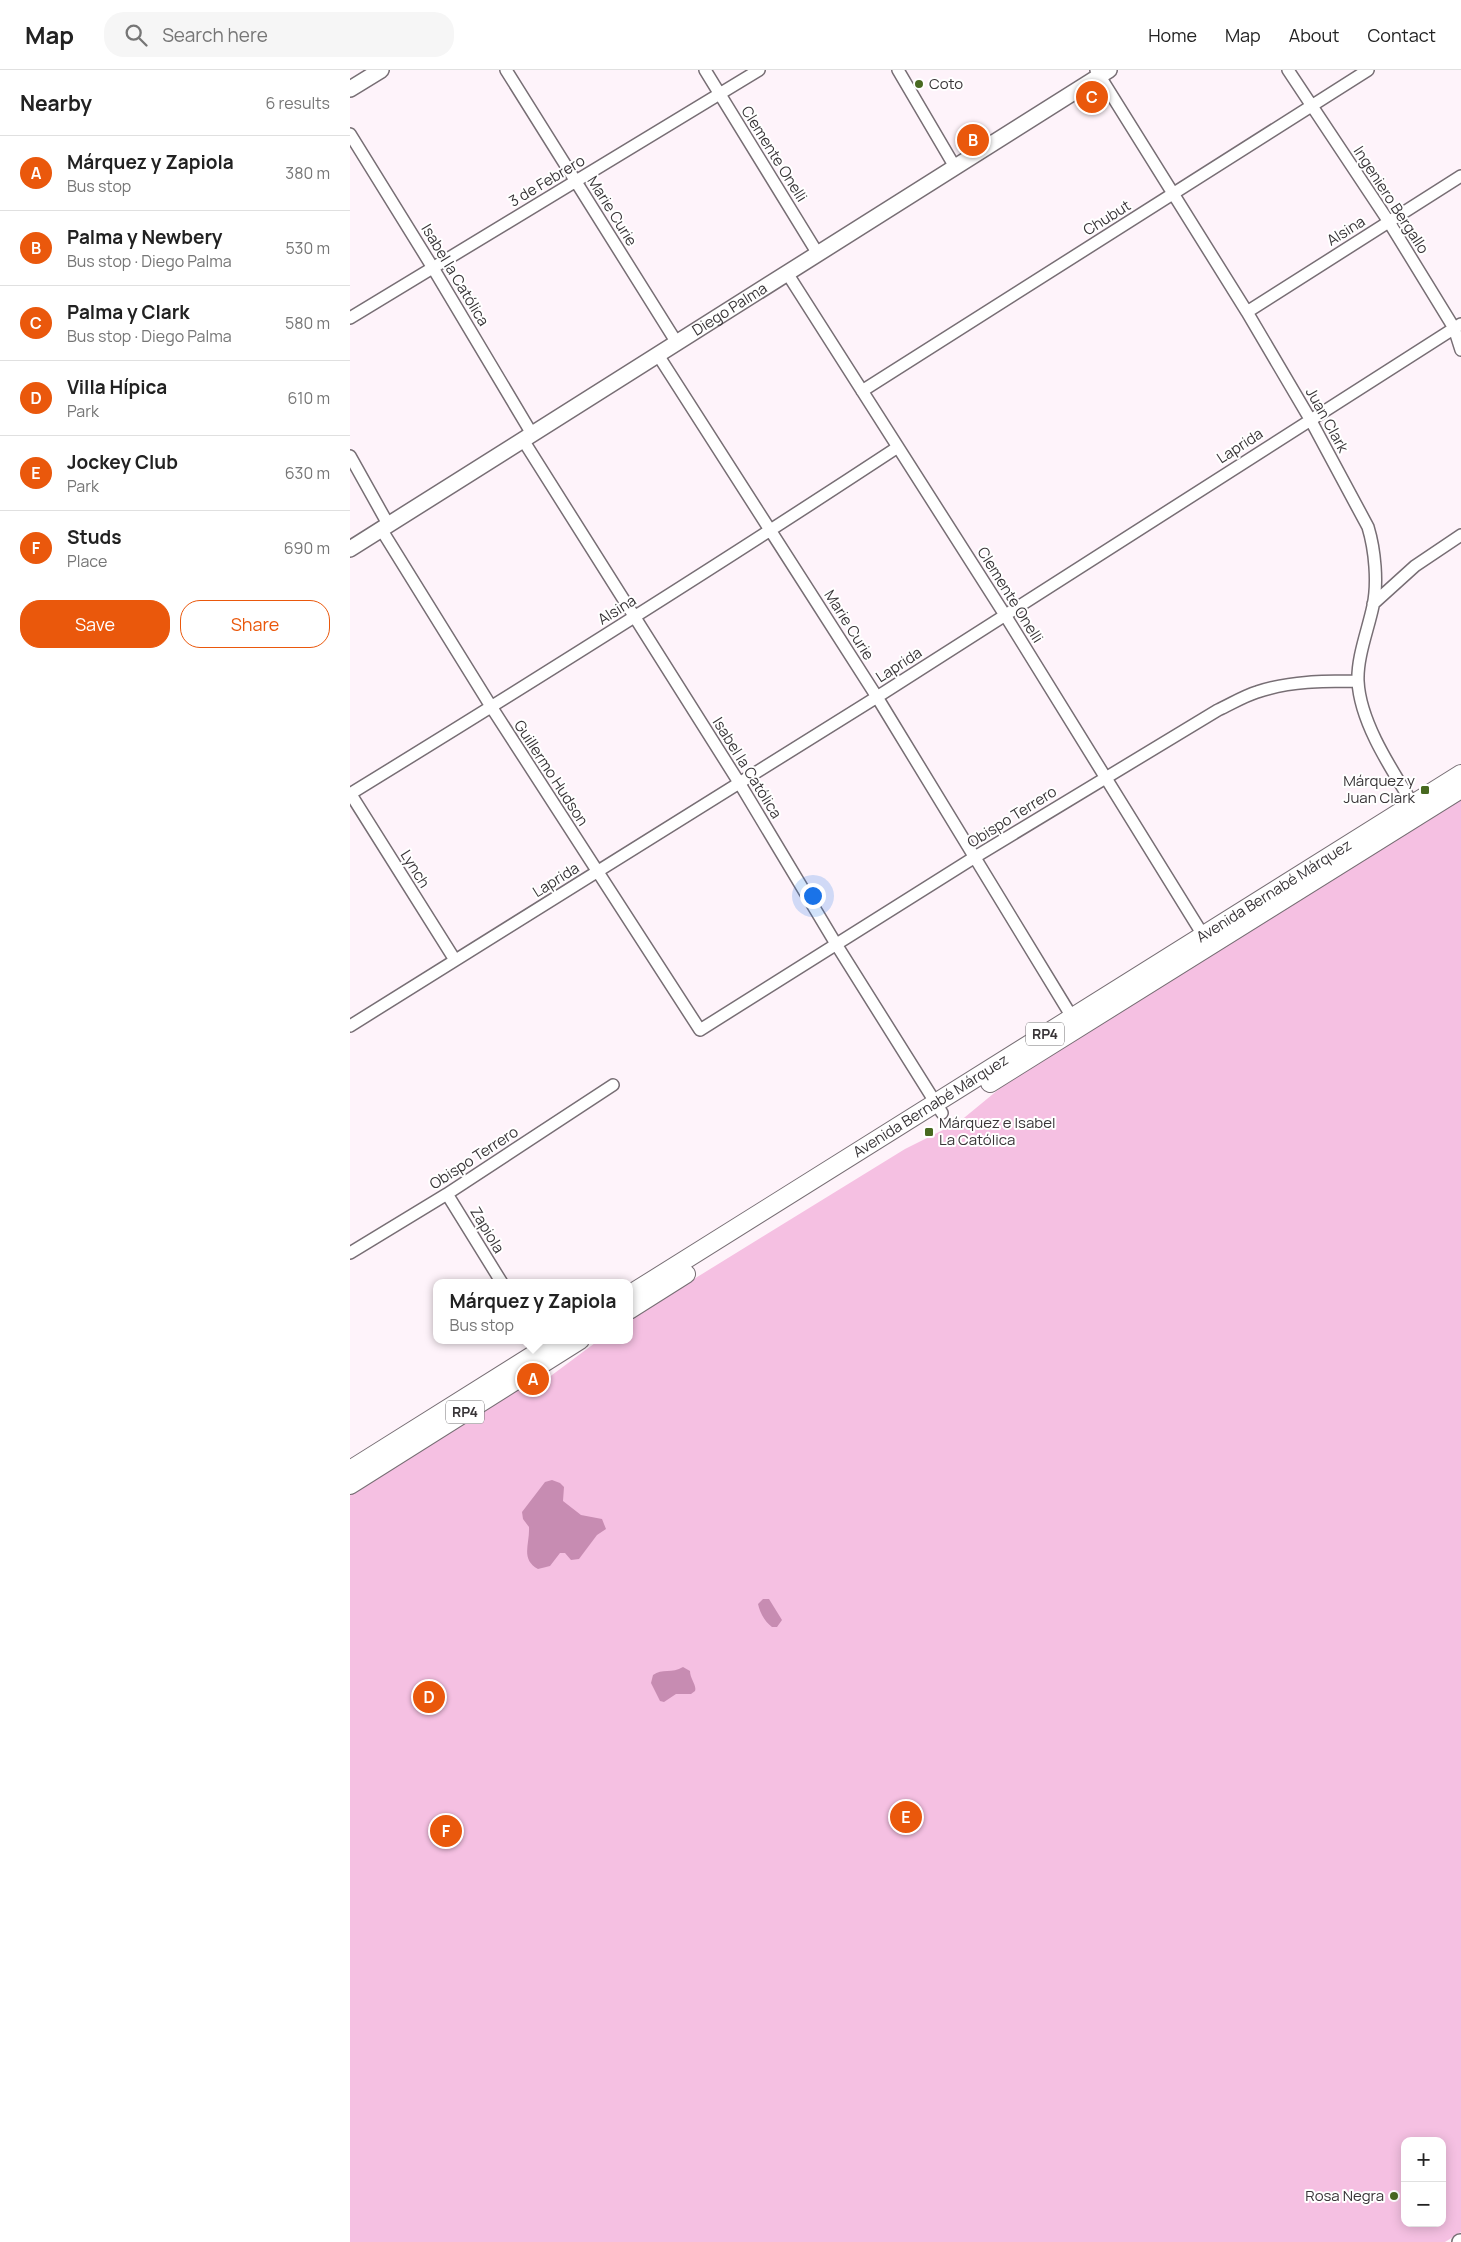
<!DOCTYPE html>
<meta charset="utf-8">
<style>
body{margin:0;font-family:Manrope,sans-serif;background:#f6f6f6;color:#222}
.controls{position:absolute;right:15px;bottom:15px;display:grid;overflow:hidden;border-radius:10px;box-shadow:0 2px 12px #0003}
.controls button{width:45px;height:45px;display:grid;place-items:center;padding:0;border:0;border-bottom:1px solid #e0e0e0;background:#fff;color:#222;font:25px sans-serif}
.you{position:absolute;left:462px;top:825px;width:18px;height:18px;margin:-12px;border:4px solid #fff;border-radius:50%;background:#1a73e8;box-shadow:0 0 0 8px #1a73e833}
.badge{display:grid;place-items:center;width:32px;height:32px;border-radius:50%;background:#ea580c;color:#fff;font-size:16px;font-weight:700}
.pin{position:absolute;translate:-50% -50%;border:2px solid #fff;box-shadow:0 1px 5px #0006}
.popup{position:absolute;left:83px;top:1209px;width:200px;height:65px;box-sizing:border-box;display:grid;place-content:center;border-radius:10px;background:#fff;filter:drop-shadow(0 1px 4px #0005);font-size:16px;white-space:nowrap;color:#767676}
.popup b{font-size:19px;color:#222}
.popup::after{content:'';position:absolute;left:50%;top:100%;margin-left:-10px;border:10px solid transparent;border-top-color:#fff}
.list{margin:0;padding:0;list-style:none}
h2{display:flex;justify-content:space-between;align-items:center;height:65px;margin:0;padding:0 20px;font-size:21px}
h2 small{font-size:16px;font-weight:400;color:#767676}
.list li{display:grid;grid-template-columns:32px 1fr auto;gap:15px;align-items:center;box-sizing:border-box;height:75px;padding:0 20px;border-top:1px solid #e0e0e0}
.list b{display:block;font-size:19px;white-space:nowrap}
.list p{margin:0;font-size:16px;white-space:nowrap;color:#767676}
.list em{font-size:16px;font-style:normal;color:#767676}
.actions{display:flex;gap:10px;padding:15px 20px}
.actions a{flex:1;padding:11px 0;border:1px solid #ea580c;border-radius:20px;text-align:center;font-size:18px;color:#ea580c}
.actions .main{background:#ea580c;color:#fff}
.icon{flex:none;width:28px;height:28px;fill:none;stroke:currentColor;stroke-width:2;stroke-linecap:round;stroke-linejoin:round}
.map{position:relative;flex:none;width:1111px;height:2172px;overflow:hidden}
header{display:flex;align-items:center;gap:30px;box-sizing:border-box;height:70px;padding:0 25px;background:#fff;border-bottom:1px solid #e0e0e0}
header strong{font-size:24px}
nav{display:flex;gap:28px;margin-inline-start:auto;font-size:18px}
.search{width:350px;height:45px;background:#f6f6f6;display:flex;align-items:center;gap:12px;box-sizing:border-box;padding:0 18px;border-radius:20px;color:#767676;font-size:19px}
main{display:flex}
aside{flex:1;background:#fff}
.map>svg:first-child{display:block}
</style>
<header>
<strong>Map</strong>
<div class="search"><svg class="icon" aria-label="search" viewBox="0 0 24 24"><circle cx="10" cy="10" r="6"/><path d="M15 15l6 6"/></svg>Search here</div>
<nav><a>Home</a><a>Map</a><a>About</a><a>Contact</a></nav>
</header>
<main>
<aside>
<h2>Nearby<small>6 results</small></h2>
<ul class="list">
<li><span class="badge">A</span><div><b>Márquez y Zapiola</b><p>Bus stop</p></div><em>380 m</em></li>
<li><span class="badge">B</span><div><b>Palma y Newbery</b><p>Bus stop · Diego Palma</p></div><em>530 m</em></li>
<li><span class="badge">C</span><div><b>Palma y Clark</b><p>Bus stop · Diego Palma</p></div><em>580 m</em></li>
<li><span class="badge">D</span><div><b>Villa Hípica</b><p>Park</p></div><em>610 m</em></li>
<li><span class="badge">E</span><div><b>Jockey Club</b><p>Park</p></div><em>630 m</em></li>
<li><span class="badge">F</span><div><b>Studs</b><p>Place</p></div><em>690 m</em></li>
</ul>
<div class="actions"><a class="main">Save</a><a>Share</a></div>
</aside>
<div class="map">
<svg width="1111" height="2172" viewBox="0 0 1111 2172">
<rect width="100%" height="100%" fill="#fef3fa"/>
<path fill="#f5c0e2" fill-rule="evenodd" d="M 1111,714 L 1111,2162 L 1095,2172 L 0,2172 L 0,1424 L 160,1323 L 198,1308 L 249,1270 L 279,1270 L 279,1249 L 555,1079 L 609,1052 L 660,1010 L 1040,769 L 1075,753 L 1097,738 ZM 1055,2071 L 1092,2071 L 1092,2153 L 1055,2153 Z"/>
<path fill="#c78cb2" d="M 202,1410 L 210,1413 L 214,1417 L 213,1431 L 231,1445 L 252,1449 L 256,1459 L 247,1465 L 229,1489 L 221,1490 L 215,1483 L 210,1483 L 200,1496 L 188,1499 C 170,1489 180,1474 179,1457 L 173,1449 L 172,1442 L 195,1412 Z
M 413,1529 L 419,1529 L 432,1550 L 427,1557 L 422,1557 C 415,1552 410,1543 408,1534 Z
M 333,1597 L 340,1601 C 340,1609 347,1615 345,1621 L 341,1624 L 326,1624 L 314,1632 L 310,1631 L 301,1613 L 303,1605 C 312,1598 322,1604 333,1597 Z"/>
<g fill="none" stroke-linecap="round" stroke-linejoin="round">
<g stroke="#776e74" stroke-width="14">
<path id="street" d="M 156,0 L 327,273
M 355,0 L 468,184
M 548,0 L 605,97
M 746,0 L 897,242 L 960,349 L 1018,457 C 1025,480 1028,513 1023,536 C 1018,560 1007,587 1008,611 C 1010,654 1044,703 1066,739
M 938,0 L 1039,152 L 1104,258 L 1111,280
M 0,64 L 83,198 L 182,364
M 437,203 L 655,545 L 853,865
M 897,242 L 1111,106
M 0,248 L 409,0
M 308,285 L 527,627 L 722,947
M 512,321 L 1018,0
M 173,370 L 390,714 L 486,874 L 592,1043
M 0,386 L 38,454
M 31,459 L 142,638 L 350,960 L 625,787 L 868,640 C 881,634 894,626 907,622 C 940,611 974,611 1008,611
M 1023,534 L 1065,496 L 1111,465
M 0,723 L 105,890
M 0,724 C 184,611 367,496 548,377
M 0,956 L 527,627 L 1111,254
M 97,1124 L 152,1213
M 0,1183 L 97,1124 L 263,1015"/>
</g>
<g stroke="#776e74" stroke-width="18">
<g id="secondary">
<path d="M 0,19 L 31,0"/>
<path id="s1" d="M 0,479 L 759,0"/>
<path d="M 1110,2172 L 1111,2172"/>
</g>
</g>
<g stroke="#776e74" stroke-width="20">
<g id="primary">
<path d="M 640,1013 L 1111,719"/>
<path id="s2" d="M 279,1225 L 1111,704"/>
<path d="M 279,1240 L 336,1204"/>
<path d="M 0,1400 L 207,1270"/>
<path d="M 0,1415 L 230,1270"/>
</g>
</g>
<use href="#street" stroke="#fff" stroke-width="11"/>
<use href="#secondary" stroke="#fff" stroke-width="15"/>
<use href="#primary" stroke="#fff" stroke-width="18"/>
</g>
<g fill="#486920" stroke="#fff" stroke-width="2">
<circle cx="569" cy="14" r="5"/>
<rect x="1070" y="715" width="10" height="10" rx="2.5"/>
<rect x="574" y="1057" width="10" height="10" rx="2.5"/>
<circle cx="1044" cy="2126" r="5"/>
</g>
<g text-anchor="middle" stroke-width="4" stroke-linejoin="round" paint-order="stroke">
<g fill="#fff" stroke="#747274" stroke-width="1">
<rect x="676" y="952.5" width="38" height="23" rx="4"/>
<rect x="96" y="1330.5" width="38" height="23" rx="4"/>
</g>
<g font-size="14" font-weight="bold" fill="#393538">
<text x="695" y="969">RP4</text>
<text x="115" y="1347">RP4</text>
</g>
<g font-size="15" fill="#393538" stroke="#fff" text-anchor="start">
<text x="579" y="19">Coto</text>
<text x="1065" y="716" text-anchor="end">Márquez y<tspan x="1065" dy="17">Juan Clark</tspan></text>
<text x="589" y="1058">Márquez e Isabel<tspan x="589" dy="17">La Católica</tspan></text>
<text x="1034" y="2131" text-anchor="end">Rosa Negra</text>
</g>
<g font-size="15" fill="#393538" stroke="#fff">
<text transform="translate(424 84) rotate(58)" y="5">Clemente Onelli</text>
<text transform="translate(197 111) rotate(-31)" y="5">3 de Febrero</text>
<text transform="translate(1041 130) rotate(57)" y="5">Ingeniero Bergallo</text>
<text transform="translate(262 141) rotate(58)" y="5">Marie Curie</text>
<text transform="translate(757 148) rotate(-32)" y="5">Chubut</text>
<text transform="translate(996 161) rotate(-32)" y="5">Alsina</text>
<text transform="translate(105 205) rotate(59)" y="5">Isabel la Católica</text>
<text dy="5" stroke="none"><textPath href="#s1" startOffset="449">Diego Palma</textPath></text>
<text transform="translate(977 350) rotate(61)" y="5">Juan Clark</text>
<text transform="translate(890 376) rotate(-33)" y="5">Laprida</text>
<text transform="translate(660 525) rotate(58)" y="5">Clemente Onelli</text>
<text transform="translate(267 540) rotate(-32)" y="5">Alsina</text>
<text transform="translate(499 555) rotate(58)" y="5">Marie Curie</text>
<text transform="translate(549 595) rotate(-33)" y="5">Laprida</text>
<text transform="translate(397 698) rotate(58)" y="5">Isabel la Católica</text>
<text transform="translate(201 703) rotate(57)" y="5">Guillermo Hudson</text>
<text transform="translate(662 747) rotate(-32)" y="5">Obispo Terrero</text>
<text transform="translate(65 799) rotate(58)" y="5">Lynch</text>
<text transform="translate(206 810) rotate(-32)" y="5">Laprida</text>
<text dy="5" stroke="none"><textPath href="#s2" startOffset="761">Avenida Bernabé Márquez</textPath></text>
<text dy="5" stroke="none"><textPath href="#s2" startOffset="356">Avenida Bernabé Márquez</textPath></text>
<text transform="translate(124 1088) rotate(-33)" y="5">Obispo Terrero</text>
<text transform="translate(137 1160) rotate(59)" y="5">Zapiola</text>
</g>
</g>
</svg>
<div class="controls">
<button>+</button>
<button>−</button>
</div>
<div class="you"></div>
<div class="pin badge" style="left:183px;top:1309px">A</div>
<div class="popup"><b>Márquez y Zapiola</b>Bus stop</div>
<div class="pin badge" style="left:623px;top:70px">B</div>
<div class="pin badge" style="left:742px;top:27px">C</div>
<div class="pin badge" style="left:79px;top:1627px">D</div>
<div class="pin badge" style="left:556px;top:1747px">E</div>
<div class="pin badge" style="left:96px;top:1761px">F</div>
</div>
</main>
